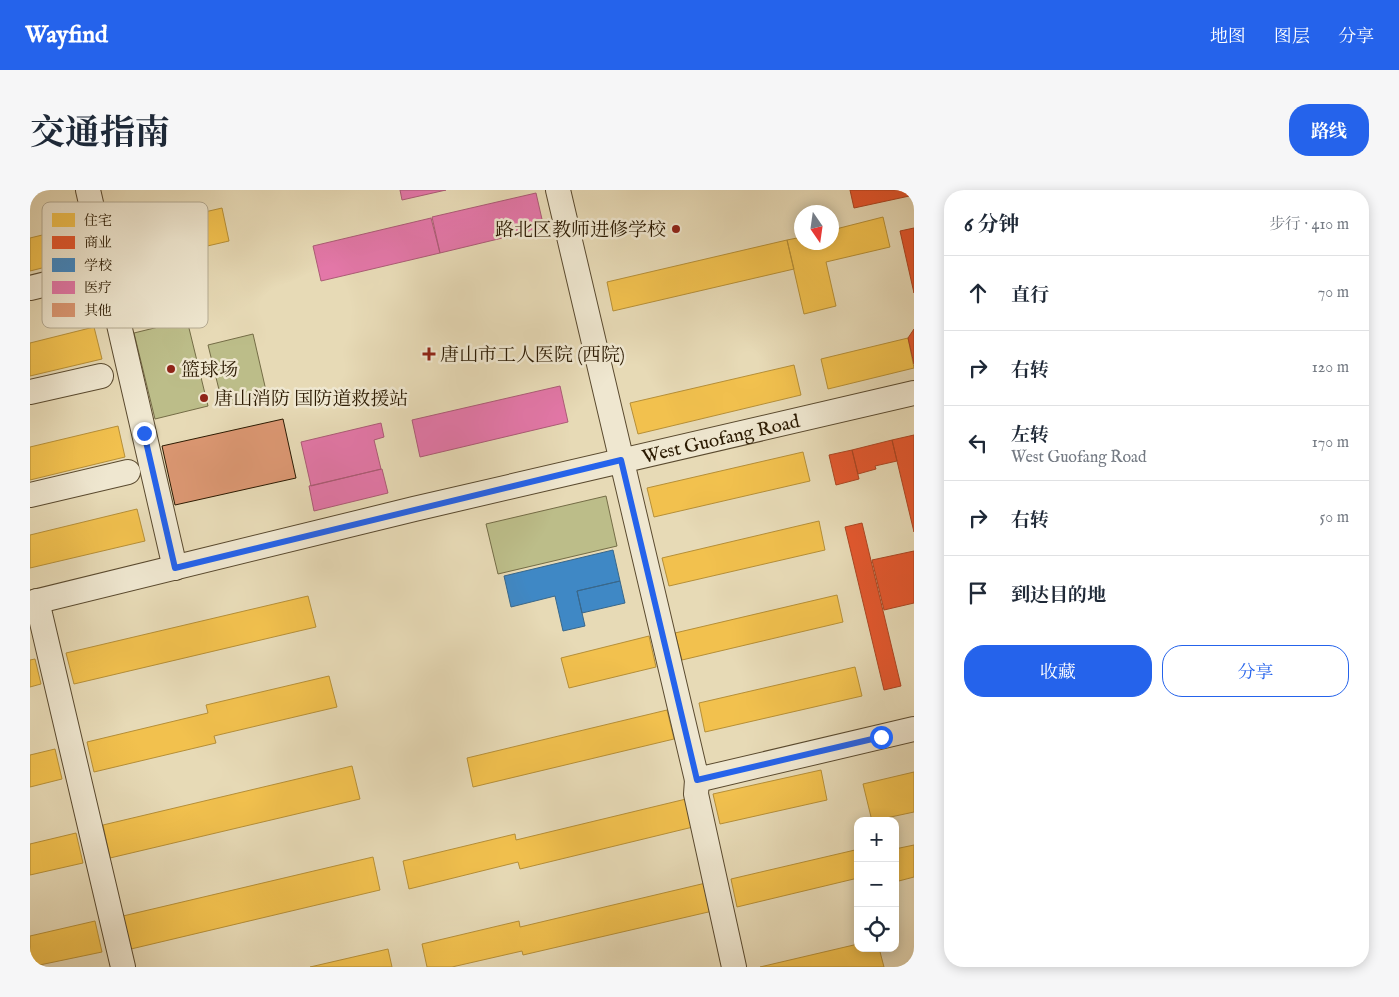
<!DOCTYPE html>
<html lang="zh">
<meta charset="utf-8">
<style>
body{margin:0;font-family:"IM FELL English","Noto Serif SC",serif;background:#f6f6f7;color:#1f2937}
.controls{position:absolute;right:15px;bottom:15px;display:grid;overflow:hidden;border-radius:10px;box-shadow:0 2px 12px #0003}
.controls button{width:45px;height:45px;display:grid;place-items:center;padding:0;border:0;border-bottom:1px solid #e0e1e3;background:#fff;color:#1f2937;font:25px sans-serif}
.compass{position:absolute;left:764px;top:15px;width:45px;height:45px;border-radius:50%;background:#fff;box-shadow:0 2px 12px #0003;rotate:167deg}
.stop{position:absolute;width:15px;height:15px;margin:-11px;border:4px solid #2563eb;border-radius:50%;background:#fff}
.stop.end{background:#2563eb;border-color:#fff;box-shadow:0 1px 5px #0008}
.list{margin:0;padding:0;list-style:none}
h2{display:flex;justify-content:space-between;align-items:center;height:65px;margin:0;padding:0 20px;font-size:21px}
h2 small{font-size:16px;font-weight:400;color:#747a83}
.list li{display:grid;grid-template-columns:32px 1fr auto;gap:15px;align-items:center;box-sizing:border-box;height:75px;padding:0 20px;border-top:1px solid #e0e1e3}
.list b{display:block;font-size:19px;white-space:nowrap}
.list p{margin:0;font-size:16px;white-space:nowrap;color:#747a83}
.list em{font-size:16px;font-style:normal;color:#747a83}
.actions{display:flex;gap:10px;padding:15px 20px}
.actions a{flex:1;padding:11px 0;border:1px solid #2563eb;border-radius:20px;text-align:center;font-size:18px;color:#2563eb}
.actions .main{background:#2563eb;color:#fff}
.icon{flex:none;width:28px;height:28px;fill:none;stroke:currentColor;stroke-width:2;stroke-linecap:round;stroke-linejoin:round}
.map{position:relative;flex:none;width:884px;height:777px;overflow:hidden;border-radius:20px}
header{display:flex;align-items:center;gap:30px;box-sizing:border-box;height:70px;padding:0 25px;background:#2563eb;color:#fff}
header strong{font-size:24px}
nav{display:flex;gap:28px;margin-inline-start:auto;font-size:18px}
.intro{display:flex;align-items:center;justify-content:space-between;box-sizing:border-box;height:120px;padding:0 30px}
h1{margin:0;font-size:35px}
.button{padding:12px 22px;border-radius:20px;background:#2563eb;color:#fff;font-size:18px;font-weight:700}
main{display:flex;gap:30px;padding:0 30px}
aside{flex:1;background:#fff;border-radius:20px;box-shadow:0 2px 12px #0003}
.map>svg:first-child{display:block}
</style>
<header>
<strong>Wayfind</strong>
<nav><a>地图</a><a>图层</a><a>分享</a></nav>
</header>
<div class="intro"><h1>交通指南</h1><a class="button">路线</a></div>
<main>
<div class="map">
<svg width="884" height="777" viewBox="0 0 884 777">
<rect width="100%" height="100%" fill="#e7dab6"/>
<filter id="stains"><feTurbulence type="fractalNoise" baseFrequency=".004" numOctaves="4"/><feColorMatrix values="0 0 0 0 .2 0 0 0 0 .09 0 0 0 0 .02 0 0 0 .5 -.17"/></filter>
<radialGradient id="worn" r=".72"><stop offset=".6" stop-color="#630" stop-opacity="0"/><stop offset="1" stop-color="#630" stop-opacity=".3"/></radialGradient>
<path fill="#bcbd89" stroke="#746c46" d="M 157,130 L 178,216 L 125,229 L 104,143 Z
M 223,144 L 237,205 L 193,216 L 178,155 Z
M 576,306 L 587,356 L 468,384 L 456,334 Z"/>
<path fill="#f2c14e" stroke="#b68f37" d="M 192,18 L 199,51 L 82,78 L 75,45 Z
M 853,27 L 860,57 L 796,72 L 806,116 L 774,124 L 757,50 L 772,47 L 772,52 L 802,52 L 802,40 Z
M 41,38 L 48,69 L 0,81 L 0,48 Z
M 757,50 L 764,79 L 583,121 L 577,92 Z
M 64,137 L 72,169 L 0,186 L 0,153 Z
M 878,148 L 884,178 L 798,199 L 791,169 Z
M 764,175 L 771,205 L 608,244 L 600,213 Z
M 88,236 L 95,267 L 0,290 L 0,257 Z
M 773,262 L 780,291 L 624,327 L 617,298 Z
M 107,319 L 115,351 L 0,378 L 0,345 Z
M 789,331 L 795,360 L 639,396 L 632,368 Z
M 807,405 L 813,432 L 652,470 L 645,443 Z
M 278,406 L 286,437 L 44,494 L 36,463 Z
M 619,446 L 626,477 L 539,498 L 531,468 Z
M 5,469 L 11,494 L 0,497 L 0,470 Z
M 825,477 L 832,506 L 675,542 L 669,513 Z
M 299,486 L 307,517 L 184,546 L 186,553 L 64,582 L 57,552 L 178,523 L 176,515 Z
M 637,520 L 644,549 L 443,597 L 437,568 Z
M 25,559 L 32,589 L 0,597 L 0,565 Z
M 322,576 L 330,609 L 80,668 L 73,635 Z
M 791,580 L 797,610 L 690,634 L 683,604 Z
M 884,582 L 884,622 L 842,631 L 833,594 Z
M 656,609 L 663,637 L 490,679 L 488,672 L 379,699 L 373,671 L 485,644 L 486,650 Z
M 46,643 L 53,673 L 0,685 L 0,654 Z
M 884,655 L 884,687 L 865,692 L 865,659 Z
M 825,660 L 828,673 L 828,688 L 707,717 L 701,689 Z
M 343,667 L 350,700 L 101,759 L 93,726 Z
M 680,692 L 687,720 L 493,765 L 492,761 L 422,777 L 397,777 L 392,754 L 489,731 L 490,737 Z
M 65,731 L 72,762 L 0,777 L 0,746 Z
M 828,754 L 828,758 L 849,758 L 854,777 L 730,777 Z
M 358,759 L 362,777 L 280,777 Z"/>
<path fill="#e4572e" stroke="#ac4521" d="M 820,0 L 884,0 L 884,5 L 824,18 Z
M 884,38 L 884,103 L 870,41 Z
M 884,139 L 884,174 L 878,148 Z
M 884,245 L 884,342 L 862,250 Z
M 862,250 L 867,271 L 845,276 L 846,279 L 828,284 L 822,260 Z
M 822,260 L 829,289 L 806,295 L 799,265 Z
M 832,333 L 871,496 L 854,500 L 815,337 Z
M 884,361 L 884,413 L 854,420 L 842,370 Z"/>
<path fill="#3f88c5" stroke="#39678a" d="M 583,360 L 590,391 L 547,401 L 555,436 L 533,441 L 525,406 L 481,417 L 474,386 Z
M 590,391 L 595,413 L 552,423 L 547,401 Z"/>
<path fill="#e377a8" stroke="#ac5b76" d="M 370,0 L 416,0 L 372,10 Z
M 506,3 L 514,38 L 410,63 L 402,27 Z
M 401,28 L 410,63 L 291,91 L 283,56 Z
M 530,196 L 538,232 L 390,267 L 382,230 Z
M 351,233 L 354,247 L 344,250 L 351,279 L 281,296 L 271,252 Z
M 352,279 L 358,303 L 284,321 L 279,296 Z"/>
<path fill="#db9772" stroke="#2b1a02" d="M 253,229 L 266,288 L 145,315 L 132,256 Z"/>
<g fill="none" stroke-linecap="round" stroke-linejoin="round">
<g stroke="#5a4a2f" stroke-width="26">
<g id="minor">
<path d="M 58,0 L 145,378"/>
<path d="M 528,0 L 667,590 L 884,539"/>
<path d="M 0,98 L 45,87"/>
<path d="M 0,202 L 71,186"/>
<path d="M 0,305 L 98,282"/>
<path d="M 7,411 L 93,777"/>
<path id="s1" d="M 0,413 L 384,319 L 884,203"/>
<path d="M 667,590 L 666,604 L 704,777"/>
</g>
</g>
<use href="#minor" stroke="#efe7d0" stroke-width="24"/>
</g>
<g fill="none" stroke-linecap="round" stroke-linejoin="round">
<path stroke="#2563eb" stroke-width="6" d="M 114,243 L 145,378 L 591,270 L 667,590 L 851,547"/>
</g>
<g fill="#8f2418" stroke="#efe7d0" stroke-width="2">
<circle cx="646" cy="39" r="5"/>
<path d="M396.5 156.5h5v5h5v5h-5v5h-5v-5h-5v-5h5z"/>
<circle cx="141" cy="179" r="5"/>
<circle cx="174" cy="208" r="5"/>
</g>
<g text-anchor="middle" stroke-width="5" stroke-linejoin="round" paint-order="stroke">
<g font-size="19" fill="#2b1a02" stroke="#efe7d0" text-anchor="start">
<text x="636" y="46" text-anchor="end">路北区教师进修学校</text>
<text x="410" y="171">唐山市工人医院 (西院)</text>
<text x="151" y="186">篮球场</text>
<text x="184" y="215">唐山消防 国防道救援站</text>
</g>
<g font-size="19" fill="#2b1a02" stroke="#efe7d0">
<text dy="7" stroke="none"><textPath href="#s1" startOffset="710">West Guofang Road</textPath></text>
</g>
</g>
<rect x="12" y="12" width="166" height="126" rx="8" fill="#efe7d0" stroke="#b4aa92" stroke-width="1"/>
<rect x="22" y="23" width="23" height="14" fill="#f2c14e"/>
<rect x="22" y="46" width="23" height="13" fill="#e4572e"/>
<rect x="22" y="68" width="23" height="14" fill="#3f88c5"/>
<rect x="22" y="91" width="23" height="13" fill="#e377a8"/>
<rect x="22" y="113" width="23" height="14" fill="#db9772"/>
<g font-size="14" fill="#2b1a02">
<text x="54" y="35">住宅</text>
<text x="54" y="57">商业</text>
<text x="54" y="80">学校</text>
<text x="54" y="102">医疗</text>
<text x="54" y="125">其他</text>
</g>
<rect width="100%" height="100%" filter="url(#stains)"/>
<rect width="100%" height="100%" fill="url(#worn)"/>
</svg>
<div class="controls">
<button>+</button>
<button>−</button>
<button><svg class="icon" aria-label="locate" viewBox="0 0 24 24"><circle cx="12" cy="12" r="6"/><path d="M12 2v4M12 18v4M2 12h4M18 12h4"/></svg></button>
</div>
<svg class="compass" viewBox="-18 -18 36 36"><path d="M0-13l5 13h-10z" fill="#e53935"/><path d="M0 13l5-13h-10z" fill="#747a83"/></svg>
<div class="stop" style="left:851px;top:547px"></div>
<div class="stop end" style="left:114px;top:243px"></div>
</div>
<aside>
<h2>6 分钟<small>步行 · 410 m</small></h2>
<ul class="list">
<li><svg class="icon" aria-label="ahead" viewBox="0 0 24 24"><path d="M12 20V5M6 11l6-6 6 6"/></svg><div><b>直行</b></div><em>70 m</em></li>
<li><svg class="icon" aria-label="right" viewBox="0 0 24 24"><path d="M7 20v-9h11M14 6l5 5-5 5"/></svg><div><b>右转</b></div><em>120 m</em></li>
<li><svg class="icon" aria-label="left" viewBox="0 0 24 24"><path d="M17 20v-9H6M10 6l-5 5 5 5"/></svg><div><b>左转</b><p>West Guofang Road</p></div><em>170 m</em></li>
<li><svg class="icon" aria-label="right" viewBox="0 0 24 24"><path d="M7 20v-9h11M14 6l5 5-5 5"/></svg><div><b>右转</b></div><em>50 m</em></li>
<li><svg class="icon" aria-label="arrive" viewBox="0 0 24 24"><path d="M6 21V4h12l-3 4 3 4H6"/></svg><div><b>到达目的地</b></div></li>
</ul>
<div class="actions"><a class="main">收藏</a><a>分享</a></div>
</aside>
</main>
